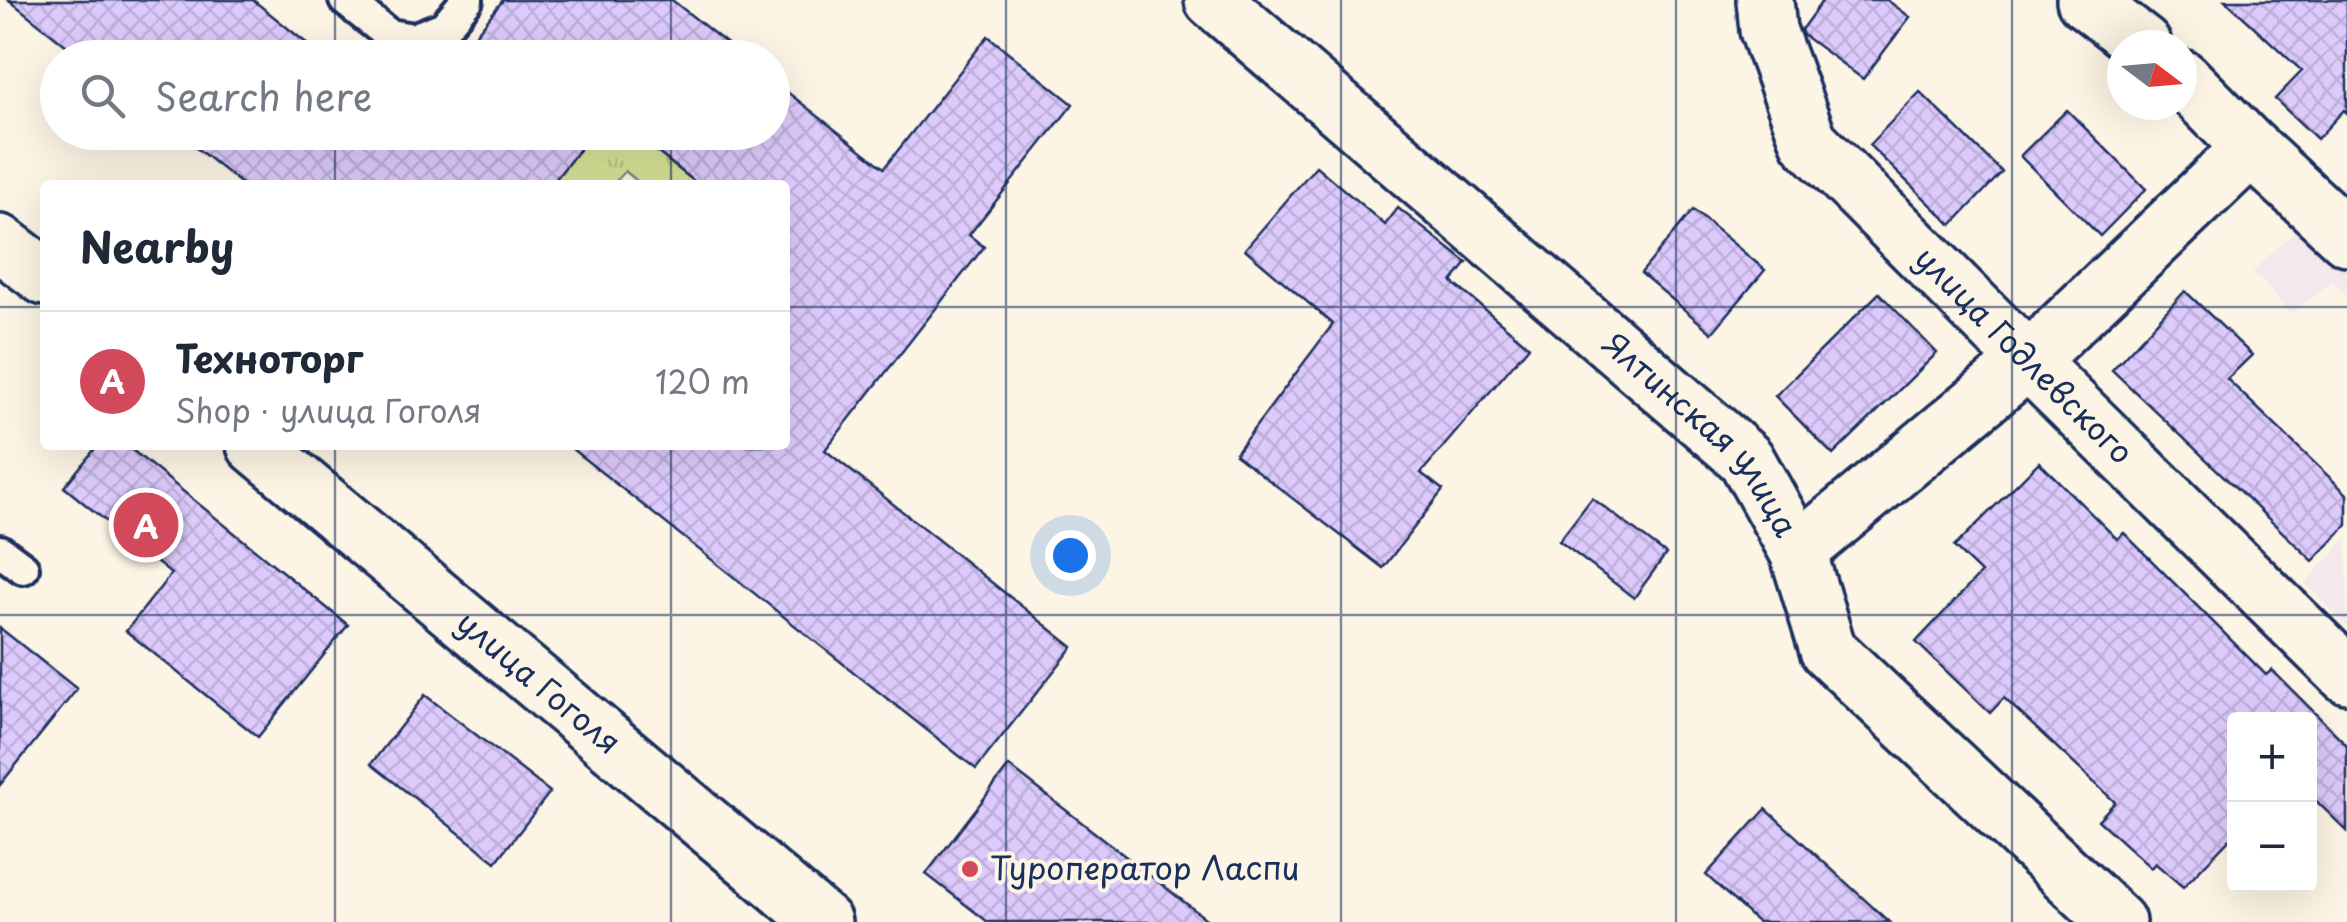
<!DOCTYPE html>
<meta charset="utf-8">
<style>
body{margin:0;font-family:"Playpen Sans",sans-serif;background:#f6f6f7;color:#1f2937}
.controls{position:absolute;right:30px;bottom:30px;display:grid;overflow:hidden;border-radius:10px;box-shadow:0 10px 40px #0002}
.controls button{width:90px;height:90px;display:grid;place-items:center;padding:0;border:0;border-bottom:2px solid #e0e1e3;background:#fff;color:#1f2937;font:50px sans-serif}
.compass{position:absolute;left:2107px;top:30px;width:90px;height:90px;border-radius:50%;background:#fff;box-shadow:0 10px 40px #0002;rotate:106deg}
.you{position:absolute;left:1070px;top:555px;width:35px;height:35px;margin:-25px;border:8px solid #fff;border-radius:50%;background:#1a73e8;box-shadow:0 0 0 15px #1a73e833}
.badge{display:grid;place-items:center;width:65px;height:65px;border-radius:50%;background:#d1495b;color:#fff;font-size:32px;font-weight:700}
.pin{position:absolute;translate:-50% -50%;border:5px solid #fff;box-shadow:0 2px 10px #0006}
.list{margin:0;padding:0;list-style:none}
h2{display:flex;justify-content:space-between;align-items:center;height:130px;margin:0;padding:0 40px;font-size:42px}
h2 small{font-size:32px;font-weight:400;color:#747a83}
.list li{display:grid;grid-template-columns:65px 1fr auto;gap:30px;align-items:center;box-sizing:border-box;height:140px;padding:0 40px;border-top:2px solid #e0e1e3}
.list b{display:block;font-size:38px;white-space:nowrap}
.list p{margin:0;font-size:32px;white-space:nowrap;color:#747a83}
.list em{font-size:32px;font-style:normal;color:#747a83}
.icon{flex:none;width:55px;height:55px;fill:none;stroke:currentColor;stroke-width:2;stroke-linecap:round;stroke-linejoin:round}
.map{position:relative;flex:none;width:2347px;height:922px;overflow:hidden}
.search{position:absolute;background:#fff;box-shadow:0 10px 40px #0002;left:40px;top:40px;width:750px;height:110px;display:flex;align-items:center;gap:25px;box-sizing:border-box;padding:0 35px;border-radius:55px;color:#747a83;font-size:38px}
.panel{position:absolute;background:#fff;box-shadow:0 10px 40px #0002;left:40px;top:180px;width:750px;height:270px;border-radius:10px}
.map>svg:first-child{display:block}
</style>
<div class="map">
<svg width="2347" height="922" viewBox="0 0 2347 922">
<defs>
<pattern id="grass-tufts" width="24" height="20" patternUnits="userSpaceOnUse" patternTransform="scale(2.5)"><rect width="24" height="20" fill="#d5e295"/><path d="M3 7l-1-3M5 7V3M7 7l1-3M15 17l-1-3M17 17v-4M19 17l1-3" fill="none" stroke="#b6c283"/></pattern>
<pattern id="building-cross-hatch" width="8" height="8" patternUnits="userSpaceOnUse" patternTransform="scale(2.5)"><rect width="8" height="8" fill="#ddcafc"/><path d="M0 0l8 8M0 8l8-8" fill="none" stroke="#bdaeda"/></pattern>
</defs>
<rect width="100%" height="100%" fill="#fcf5e5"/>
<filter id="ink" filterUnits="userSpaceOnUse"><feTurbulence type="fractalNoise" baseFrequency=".01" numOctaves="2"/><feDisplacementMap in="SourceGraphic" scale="20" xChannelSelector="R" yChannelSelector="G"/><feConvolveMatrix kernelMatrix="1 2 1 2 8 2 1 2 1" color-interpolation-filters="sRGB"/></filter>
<g filter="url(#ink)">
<path fill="#f3e8ec" d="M 2347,181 L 2347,296 L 2333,281 L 2291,314 L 2253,271 Z
M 2347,538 L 2347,626 L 2305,583 Z"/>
<path fill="url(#grass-tufts)" stroke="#78887a" stroke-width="2.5" d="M 593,132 L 632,133 L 699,185 L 642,185 L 625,171 L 613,185 L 551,185 Z"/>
<path fill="url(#building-cross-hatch)" stroke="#1b2f5e" stroke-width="2.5" d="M 9,0 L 253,0 L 325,58 L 82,58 Z
M 503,0 L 672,0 L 745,58 L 457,58 Z
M 1823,0 L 1887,0 L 1910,17 L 1863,79 L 1803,35 L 1801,30 Z
M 2225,0 L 2347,0 L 2347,113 L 2344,110 L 2317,139 L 2275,99 L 2302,71 Z
M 988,36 L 1073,104 L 969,235 L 984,247 L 825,450 L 1073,647 L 976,769 L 567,445 L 785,445 L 785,185 L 699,185 L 632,132 L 772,132 L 772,80 L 884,168 Z
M 1920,92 L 2002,172 L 1952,225 L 1869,145 Z
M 2067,110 L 2146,189 L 2100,236 L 2020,156 Z
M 176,132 L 593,132 L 551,185 L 243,185 Z
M 1316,166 L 1385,225 L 1398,208 L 1467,263 L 1452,282 L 1529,346 L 1421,473 L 1443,490 L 1383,568 L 1235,454 L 1333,324 L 1245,249 Z
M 1693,210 L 1765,270 L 1712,333 L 1641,273 Z
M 2185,291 L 2252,355 L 2227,379 L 2347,494 L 2347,525 L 2313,561 L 2112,370 Z
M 1879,293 L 1937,353 L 1833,455 L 1775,396 Z
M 98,445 L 126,445 L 348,625 L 258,737 L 126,631 L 171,574 L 64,487 Z
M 2039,462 L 2117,539 L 2124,533 L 2266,675 L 2272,670 L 2347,745 L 2347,831 L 2310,795 L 2310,720 L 2234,720 L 2234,834 L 2183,887 L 2155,863 L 2151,868 L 2098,820 L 2115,802 L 2004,698 L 1990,713 L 1916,642 L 1981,573 L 1954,547 Z
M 1592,498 L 1666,554 L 1634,598 L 1559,541 Z
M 0,628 L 77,689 L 0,785 Z
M 425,695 L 550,792 L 496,862 L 371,764 Z
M 1009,766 L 1210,922 L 988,922 L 926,874 Z
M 1766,809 L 1889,922 L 1757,922 L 1706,875 Z"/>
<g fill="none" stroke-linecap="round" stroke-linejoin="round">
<g stroke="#1b2f5e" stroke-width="38">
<path id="lane" d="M 345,0 L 389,35 L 413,39 L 444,27 L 467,0
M 0,551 L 23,568"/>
</g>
<g stroke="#1b2f5e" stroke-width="62">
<g id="street">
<path id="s1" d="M 1213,0 L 1746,459 L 1798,552 L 1828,650 L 2117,922"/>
<path id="s2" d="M 1765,0 L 1768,30 L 1809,141 L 2028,361 L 2347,675"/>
<path d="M 2085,0 L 2143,45"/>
<path d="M 2182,78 L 2251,148 L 2347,237"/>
<path d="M 1798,552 L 2028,361 L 2251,148"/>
</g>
</g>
<g stroke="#1b2f5e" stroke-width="62">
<g id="secondary">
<path d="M 0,243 L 45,277"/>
<path id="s3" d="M 255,445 L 823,922"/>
</g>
</g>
<use href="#lane" stroke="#fcf5e5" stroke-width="30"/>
<use href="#street" stroke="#fcf5e5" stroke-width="55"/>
<use href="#secondary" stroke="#fcf5e5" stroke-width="55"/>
</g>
</g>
<path fill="none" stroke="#1b2f5e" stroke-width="2.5" stroke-opacity="0.55" d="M 335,0 L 335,58M 671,0 L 671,58M 1006,0 L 1006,922M 1341,0 L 1341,922M 1676,0 L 1676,922M 2012,0 L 2012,922M 335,132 L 335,185M 671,132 L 671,185M 0,307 L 45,307M 785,307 L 2347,307M 335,445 L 335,922M 671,445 L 671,922M 0,615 L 2347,615"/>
<circle fill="#d1495b" stroke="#fcf5e5" stroke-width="4" cx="970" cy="869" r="10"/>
<g text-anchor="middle" stroke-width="8" stroke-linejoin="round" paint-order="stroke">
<g font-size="32" fill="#1b2f5e" stroke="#fcf5e5">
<text dy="11" stroke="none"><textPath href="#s2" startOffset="452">улица Годлевского</textPath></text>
<text dy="11" stroke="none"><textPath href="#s1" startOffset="655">Ялтинская улица</textPath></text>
<text dy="11" stroke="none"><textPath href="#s3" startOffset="370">улица Гоголя</textPath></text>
</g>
<g font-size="32" fill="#1b2f5e" stroke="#fcf5e5" text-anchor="start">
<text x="990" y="880">Туроператор Ласпи</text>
</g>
</g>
</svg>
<div class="controls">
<button>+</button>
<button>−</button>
</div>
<svg class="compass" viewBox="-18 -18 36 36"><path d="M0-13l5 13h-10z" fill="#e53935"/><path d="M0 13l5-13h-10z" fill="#747a83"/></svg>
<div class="you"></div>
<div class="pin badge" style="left:146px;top:525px">A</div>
<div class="search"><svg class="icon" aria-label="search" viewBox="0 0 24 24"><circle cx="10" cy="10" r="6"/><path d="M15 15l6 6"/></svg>Search here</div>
<section class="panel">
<h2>Nearby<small></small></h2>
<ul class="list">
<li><span class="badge">A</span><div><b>Техноторг</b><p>Shop · улица Гоголя</p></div><em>120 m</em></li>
</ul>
</section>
</div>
